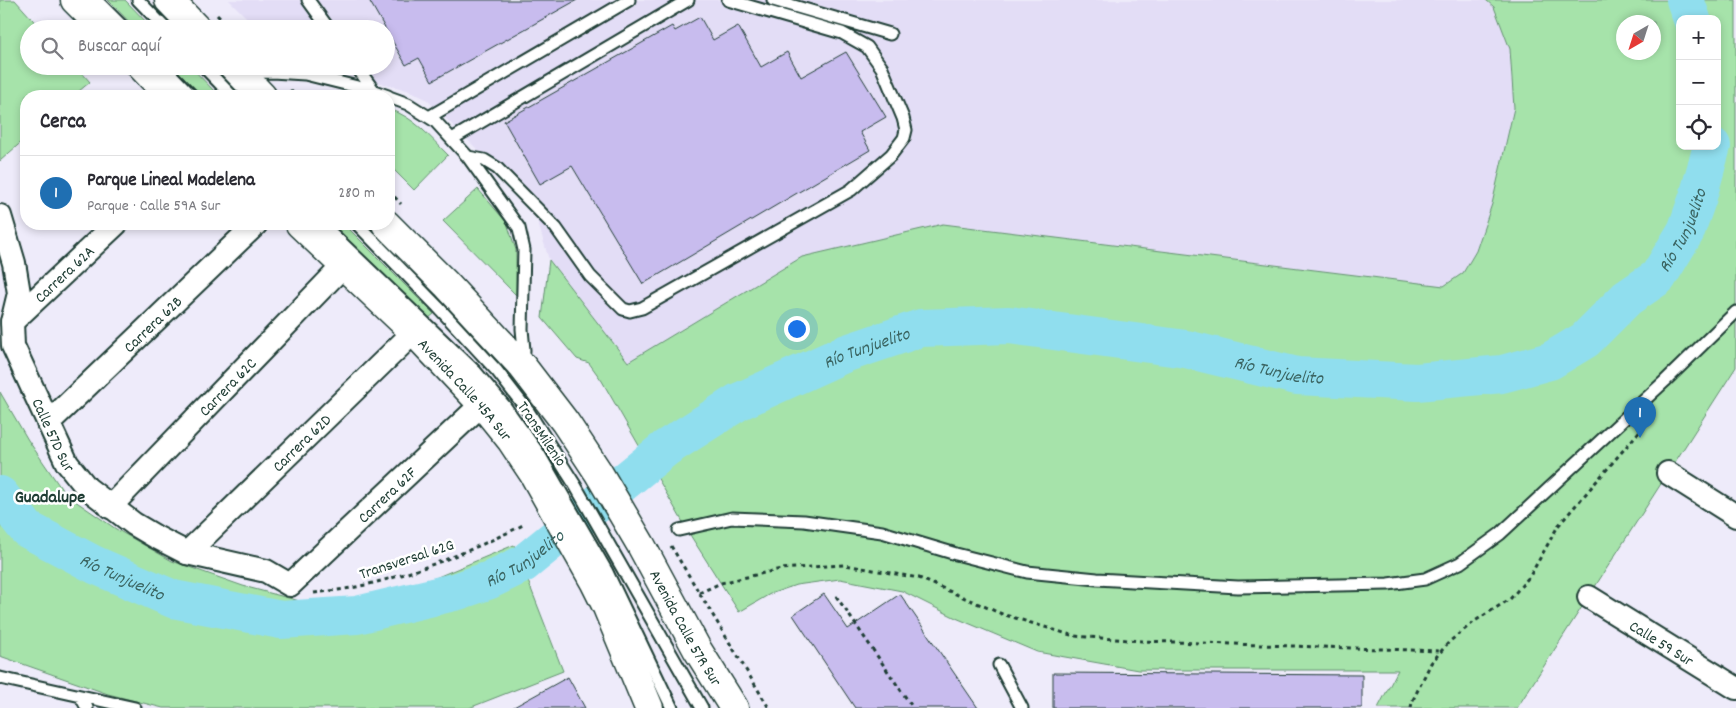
<!DOCTYPE html>
<html lang="es">
<meta charset="utf-8">
<style>
body{margin:0;font-family:Dekko,sans-serif;background:#f2f2f3;color:#2b2b33}
.controls{position:absolute;right:15px;top:15px;display:grid;overflow:hidden;border-radius:10px;box-shadow:0 2px 8px #0003}
.controls button{width:45px;height:45px;display:grid;place-items:center;padding:0;border:0;border-bottom:1px solid #e1e1e2;background:#fff;color:#2b2b33;font:25px sans-serif}
.compass{position:absolute;left:1616px;top:15px;width:45px;height:45px;border-radius:50%;background:#fff;box-shadow:0 2px 8px #0003;rotate:219deg}
.you{position:absolute;left:796px;top:328px;width:18px;height:18px;margin:-12px;border:4px solid #fff;border-radius:50%;background:#1a73e8;box-shadow:0 0 0 8px #1a73e833}
.badge{display:grid;place-items:center;width:32px;height:32px;border-radius:50%;background:#1f6fb2;color:#fff;font-size:16px;font-weight:700}
.pin{position:absolute;translate:-50% -41px;filter:drop-shadow(0 1px 2px #0008)}
.pin::after{content:'';position:absolute;top:26px;width:18px;height:15px;background:inherit;clip-path:polygon(0 0,100% 0,50% 100%)}
.list{margin:0;padding:0;list-style:none}
h2{display:flex;justify-content:space-between;align-items:center;height:65px;margin:0;padding:0 20px;font-size:21px}
h2 small{font-size:16px;font-weight:400;color:#7c7c81}
.list li{display:grid;grid-template-columns:32px 1fr auto;gap:15px;align-items:center;box-sizing:border-box;height:75px;padding:0 20px;border-top:1px solid #e1e1e2}
.list b{display:block;font-size:19px;white-space:nowrap}
.list p{margin:0;font-size:16px;white-space:nowrap;color:#7c7c81}
.list em{font-size:16px;font-style:normal;color:#7c7c81}
.icon{flex:none;width:28px;height:28px;fill:none;stroke:currentColor;stroke-width:2;stroke-linecap:round;stroke-linejoin:round}
.map{position:relative;flex:none;width:1736px;height:708px;overflow:hidden}
.search{position:absolute;background:#fff;box-shadow:0 2px 8px #0003;left:20px;top:20px;width:375px;height:55px;display:flex;align-items:center;gap:12px;box-sizing:border-box;padding:0 18px;border-radius:28px;color:#7c7c81;font-size:19px}
.panel{position:absolute;background:#fff;box-shadow:0 2px 8px #0003;left:20px;top:90px;width:375px;height:140px;border-radius:20px}
.map>svg:first-child{display:block}
</style>
<div class="map">
<svg width="1736" height="708" viewBox="0 0 1736 708">
<rect width="100%" height="100%" fill="#eeebfa"/>
<filter id="ink" filterUnits="userSpaceOnUse"><feTurbulence type="fractalNoise" baseFrequency=".02" numOctaves="2"/><feDisplacementMap in="SourceGraphic" scale="10" xChannelSelector="R" yChannelSelector="G"/><feConvolveMatrix kernelMatrix="1 2 1 2 8 2 1 2 1" color-interpolation-filters="sRGB"/></filter>
<g filter="url(#ink)">
<path fill="#e3ddf6" d="M 229,0 L 1486,0 L 1494,7 L 1510,49 L 1514,108 L 1492,204 L 1476,251 L 1463,273 L 1444,286 L 943,224 L 802,257 L 628,362 L 549,260 L 536,216 L 481,153 L 426,99 L 407,90 L 318,66 L 386,66 L 386,29 L 258,29 Z"/>
<path fill="#a6e3aa" stroke="#62906f" fill-rule="evenodd" d="M 0,0 L 15,0 L 41,29 L 29,29 L 29,66 L 76,66 L 90,82 L 73,96 L 26,96 L 26,138 L 0,161 Z
M 108,0 L 125,0 L 153,29 L 136,29 Z
M 1486,0 L 1736,0 L 1736,367 L 1517,708 L 1378,708 L 1398,670 L 1138,670 L 1037,652 L 956,618 L 902,591 L 840,579 L 796,585 L 770,594 L 739,612 L 692,538 L 602,381 L 589,363 L 577,359 L 542,318 L 549,260 L 628,362 L 802,257 L 943,224 L 1444,286 L 1463,273 L 1476,251 L 1492,204 L 1514,108 L 1510,49 L 1494,7 ZM 1680,19 L 1717,19 L 1717,146 L 1680,146 ZM 1624,22 L 1654,22 L 1654,52 L 1624,52 Z
M 173,66 L 190,66 L 219,96 L 203,96 Z
M 389,109 C 414,117 430,137 448,155 L 414,190 L 389,165 Z
M 478,189 L 507,223 L 516,250 L 516,295 L 443,221 Z
M 332,224 L 344,224 L 434,314 L 429,318 Z
M 0,392 L 28,440 L 65,494 L 116,529 L 172,561 L 243,586 L 300,601 L 360,597 L 428,581 L 514,545 L 563,671 L 469,708 L 163,708 L 108,694 L 0,656 Z"/>
<g fill="none" stroke-linecap="round" stroke-linejoin="round">
<g stroke="#90deee" stroke-width="38">
<path d="M 1685,0 L 1692,19"/>
<path id="s1" d="M 0,495 L 27,529 L 95,565 L 173,599 L 281,620 L 357,615 L 458,591 L 490,580 L 523,564 L 666,448 L 738,402 L 844,354 L 921,328 L 1009,325 L 1186,349 L 1297,376 L 1417,382 L 1502,374 L 1550,361 L 1585,340 L 1627,298 L 1658,277 L 1686,231 L 1698,197 L 1712,146"/>
</g>
</g>
<path fill="#c8bcee" stroke="#1f3d34" d="M 369,0 L 577,0 L 432,81 L 419,58 L 406,65 Z
M 700,17 L 713,40 L 738,26 L 761,67 L 787,52 L 801,77 L 846,52 L 886,117 L 860,132 L 870,150 L 643,284 L 572,166 L 540,184 L 504,121 L 672,26 L 675,31 Z
M 824,594 L 848,629 L 900,594 L 978,708 L 855,708 L 793,615 Z
M 1053,673 L 1362,675 L 1362,708 L 1053,708 Z
M 568,677 L 585,708 L 512,708 Z"/>
<g fill="none" stroke-linecap="round" stroke-linejoin="round">
<g stroke="#1f3d34" stroke-width="15">
<path id="service" d="M 96,0 L 125,29
M 138,0 L 166,29
M 308,0 L 329,29
M 773,0 L 890,34
M 163,66 L 192,96
M 203,66 L 232,96
M 356,66 L 374,91
M 243,73 L 272,72 L 305,74 L 374,91 L 388,96
M 389,97 L 408,104 L 435,121 L 468,157 L 519,228 L 524,250 L 522,329 L 524,350 L 523,362
M 429,117 L 629,0
M 452,139 L 688,0
M 468,157 L 484,160 L 497,168 L 556,228 L 590,276 L 623,309 L 630,311 L 642,308 L 851,190 L 891,155 L 904,138 L 906,130 L 903,118 L 882,68 L 867,47 L 842,33 L 728,0
M 322,224 L 476,372 L 504,405 L 539,454 L 607,572 L 672,708
M 357,224 L 438,307 L 497,371 L 528,411 L 575,485 L 702,708
M 679,530 L 732,518 L 804,521 L 882,532 L 956,554 L 1027,572 L 1097,579 L 1238,587 L 1388,584 L 1425,579 L 1460,563 L 1500,534 L 1665,381 L 1736,312
M 999,665 L 1022,708
M 0,678 L 135,708
M 81,697 L 87,708"/>
</g>
<g stroke="#1f3d34" stroke-width="26">
<g id="minor">
<path id="s2" d="M 0,216 L 14,263 L 19,293 L 12,322 L 13,346 L 67,463 L 87,488 L 134,524 L 156,537 L 187,553 L 266,571 L 290,585 L 482,404"/>
<path id="s3" d="M 12,322 L 116,224"/>
<path id="s4" d="M 48,423 L 256,224"/>
<path d="M 1668,473 L 1736,516"/>
<path id="s5" d="M 110,507 L 343,266"/>
<path id="s6" d="M 187,553 L 414,332"/>
<path id="s7" d="M 1589,597 L 1736,688"/>
</g>
</g>
<g stroke="#1f3d34" stroke-width="31">
<g id="trunk">
<path d="M 75,0 L 104,29"/>
<path d="M 169,0 L 197,29"/>
<path d="M 141,66 L 170,96"/>
<path d="M 233,66 L 262,96"/>
<path id="s8" d="M 300,224 L 414,332 L 482,404 L 511,440 L 533,473 L 595,583 L 607,607 L 649,708"/>
<path id="s9" d="M 386,224 L 446,284 L 522,366 L 565,422 L 598,472 L 641,545 L 697,649 L 734,708"/>
</g>
</g>
<path stroke="#1f3d34" stroke-width="3" stroke-dasharray="4 4" stroke-linecap="butt" d="M 217,15 L 231,29
M 290,90 L 296,96
M 389,191 L 401,204
M 671,546 L 769,708
M 314,593 C 328,591 342,590 356,587 C 412,575 474,550 525,524
M 699,593 L 721,583 L 781,569 L 845,565 L 919,578 L 1002,614 L 1074,636 L 1142,641 L 1441,651
M 836,596 L 913,708
M 1411,708 L 1412,702 L 1431,663 L 1449,642 L 1475,621 L 1510,599 L 1530,576 L 1558,526 L 1651,418"/>
<use href="#service" stroke="#fff" stroke-width="11"/>
<use href="#minor" stroke="#fff" stroke-width="22"/>
<use href="#trunk" stroke="#fff" stroke-width="28"/>
</g>
</g>
<g text-anchor="middle" stroke-width="5" stroke-linejoin="round" paint-order="stroke">
<g font-size="16" fill="#1f3d34" stroke="#fff">
<text dy="6" stroke="none"><textPath href="#s3" startOffset="71">Carrera 62A</textPath></text>
<text dy="6" stroke="none"><textPath href="#s4" startOffset="144">Carrera 62B</textPath></text>
<text dy="6" stroke="none"><textPath href="#s5" startOffset="168">Carrera 62C</textPath></text>
<text dy="6" stroke="none"><textPath href="#s8" startOffset="234">Avenida Calle 45A Sur</textPath></text>
<text transform="translate(543 433) rotate(56)" y="6">TransMilenio</text>
<text dy="6" stroke="none"><textPath href="#s2" startOffset="231">Calle 57D Sur</textPath></text>
<text dy="6" stroke="none"><textPath href="#s6" startOffset="159">Carrera 62D</textPath></text>
<text dy="6" stroke="none"><textPath href="#s2" startOffset="655">Carrera 62F</textPath></text>
<text transform="translate(406 558) rotate(-18)" y="6">Transversal 62G</text>
<text dy="6" stroke="none"><textPath href="#s9" startOffset="506">Avenida Calle 57R Sur</textPath></text>
<text dy="6" stroke="none"><textPath href="#s7" startOffset="86">Calle 59 Sur</textPath></text>
</g>
<g font-size="18" font-style="italic" fill="#3b6562" stroke="#fff">
<text dy="6" stroke="none"><textPath href="#s1" startOffset="1860">Río Tunjuelito</textPath></text>
<text dy="6" stroke="none"><textPath href="#s1" startOffset="975">Río Tunjuelito</textPath></text>
<text dy="6" stroke="none"><textPath href="#s1" startOffset="1395">Río Tunjuelito</textPath></text>
<text dy="6" stroke="none"><textPath href="#s1" startOffset="570">Río Tunjuelito</textPath></text>
<text dy="6" stroke="none"><textPath href="#s1" startOffset="150">Río Tunjuelito</textPath></text>
</g>
<g font-size="18" font-weight="bold" fill="#1f3d34" stroke="#fff">
<text x="50" y="502">Guadalupe</text>
</g>
</g>
</svg>
<div class="controls">
<button>+</button>
<button>−</button>
<button><svg class="icon" aria-label="locate" viewBox="0 0 24 24"><circle cx="12" cy="12" r="6"/><path d="M12 2v4M12 18v4M2 12h4M18 12h4"/></svg></button>
</div>
<svg class="compass" viewBox="-18 -18 36 36"><path d="M0-13l5 13h-10z" fill="#e53935"/><path d="M0 13l5-13h-10z" fill="#7c7c81"/></svg>
<div class="you"></div>
<div class="pin badge" style="left:1640px;top:438px">1</div>
<div class="search"><svg class="icon" aria-label="search" viewBox="0 0 24 24"><circle cx="10" cy="10" r="6"/><path d="M15 15l6 6"/></svg>Buscar aquí</div>
<section class="panel">
<h2>Cerca<small></small></h2>
<ul class="list">
<li><span class="badge">1</span><div><b>Parque Lineal Madelena</b><p>Parque · Calle 59A Sur</p></div><em>280 m</em></li>
</ul>
</section>
</div>
